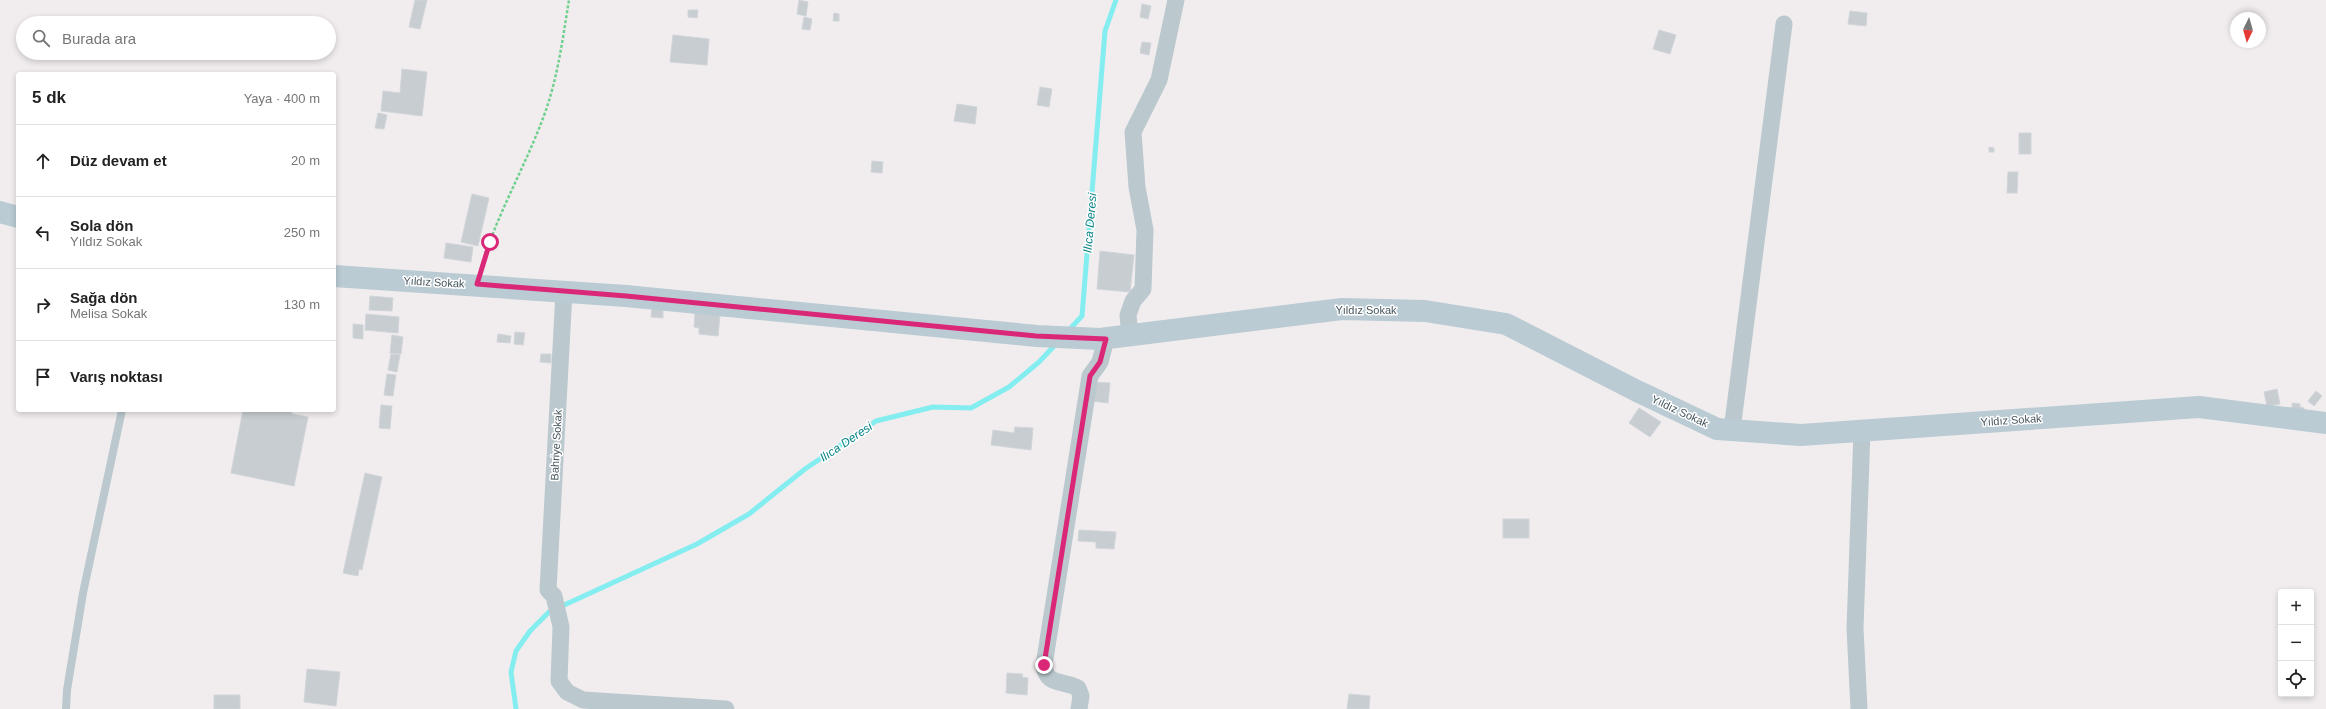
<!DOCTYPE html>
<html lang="tr">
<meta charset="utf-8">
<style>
body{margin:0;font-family:Arial,sans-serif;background:#f6f6f6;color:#222}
.controls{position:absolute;right:12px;bottom:12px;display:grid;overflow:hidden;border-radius:4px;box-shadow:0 2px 6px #0003}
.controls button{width:36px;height:36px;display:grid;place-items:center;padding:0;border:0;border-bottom:1px solid #e0e0e0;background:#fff;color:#222;font:20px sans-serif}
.compass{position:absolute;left:2230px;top:12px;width:36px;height:36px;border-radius:50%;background:#fff;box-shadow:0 2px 6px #0003;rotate:185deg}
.stop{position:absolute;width:12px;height:12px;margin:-9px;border:3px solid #db2777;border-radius:50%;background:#fff}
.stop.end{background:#db2777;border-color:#fff;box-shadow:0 1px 4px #0008}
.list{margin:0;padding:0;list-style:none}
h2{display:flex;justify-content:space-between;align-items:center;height:52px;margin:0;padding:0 16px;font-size:17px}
h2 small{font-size:13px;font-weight:400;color:#767676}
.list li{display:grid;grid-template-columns:26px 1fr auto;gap:12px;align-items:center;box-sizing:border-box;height:72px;padding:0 16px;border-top:1px solid #e0e0e0}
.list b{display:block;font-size:15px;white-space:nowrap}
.list p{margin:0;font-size:13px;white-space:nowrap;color:#767676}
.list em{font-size:13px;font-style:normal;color:#767676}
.icon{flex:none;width:22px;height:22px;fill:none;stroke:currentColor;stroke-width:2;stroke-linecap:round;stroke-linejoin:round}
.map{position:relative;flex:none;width:2326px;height:709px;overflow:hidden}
.search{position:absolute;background:#fff;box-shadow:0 2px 6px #0003;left:16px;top:16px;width:320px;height:44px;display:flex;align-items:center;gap:10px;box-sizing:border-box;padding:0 14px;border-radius:22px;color:#767676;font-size:15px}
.panel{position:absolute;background:#fff;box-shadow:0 2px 6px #0003;left:16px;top:72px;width:320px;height:340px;border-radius:4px}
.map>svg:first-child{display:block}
</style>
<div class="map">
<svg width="2326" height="709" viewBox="0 0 2326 709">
<rect width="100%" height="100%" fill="#f1edee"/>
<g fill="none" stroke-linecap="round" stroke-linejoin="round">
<path stroke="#84edf0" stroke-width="5" d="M 1068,331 L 1082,316 L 1105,31 L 1116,0
M 516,709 L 511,672 L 516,651 L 530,631 L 549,612 L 697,544 L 749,514 L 805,469 L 876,421 L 933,407 L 971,408 L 1009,387 L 1039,362 L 1057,343"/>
</g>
<path fill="#c7cdd1" stroke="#d1d5da" d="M 415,0 L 427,0 L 420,29 L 409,27 Z
M 799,0 L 808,2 L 806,16 L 797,14 Z
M 1142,4 L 1151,6 L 1148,19 L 1140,17 Z
M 688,10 L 698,10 L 697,18 L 688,17 Z
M 1850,11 L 1867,13 L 1866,26 L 1848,24 Z
M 834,13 L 839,14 L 839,21 L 833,21 Z
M 804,17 L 812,19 L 810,30 L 802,29 Z
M 1659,30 L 1676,35 L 1670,54 L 1653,49 Z
M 673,35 L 709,39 L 707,65 L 670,62 Z
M 1142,42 L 1151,43 L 1149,55 L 1140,53 Z
M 402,69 L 427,72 L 422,116 L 381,111 L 383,91 L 400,93 Z
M 1040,87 L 1052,89 L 1049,107 L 1037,105 Z
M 957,104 L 977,107 L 975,124 L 954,121 Z
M 378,113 L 387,115 L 384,129 L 375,128 Z
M 2019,133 L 2031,133 L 2031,154 L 2019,154 Z
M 1989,147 L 1994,148 L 1994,152 L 1989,152 Z
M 872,161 L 883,162 L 882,173 L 871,172 Z
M 2008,172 L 2018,172 L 2017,193 L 2007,193 Z
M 472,194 L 489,198 L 478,246 L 461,242 Z
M 446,243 L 473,247 L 471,262 L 444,258 Z
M 1100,251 L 1134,255 L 1130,292 L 1097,289 Z
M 370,296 L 393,298 L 392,311 L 369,310 Z
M 652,309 L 663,309 L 663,318 L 651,317 Z
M 695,313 L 720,315 L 718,336 L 699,334 L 699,328 L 694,327 Z
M 366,314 L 399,317 L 398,333 L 365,330 Z
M 353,324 L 363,325 L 363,339 L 353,338 Z
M 515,332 L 525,333 L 523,345 L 514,344 Z
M 498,334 L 511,336 L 510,343 L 497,342 Z
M 392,335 L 403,337 L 401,354 L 390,353 Z
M 391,354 L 400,355 L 397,372 L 388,370 Z
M 541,354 L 551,354 L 551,363 L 540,362 Z
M 387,374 L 396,375 L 393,396 L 384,395 Z
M 1093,382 L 1110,383 L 1108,403 L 1092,401 Z
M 2277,389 L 2280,404 L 2267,406 L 2264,392 Z
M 2316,391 L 2322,396 L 2314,406 L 2308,401 Z
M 2292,403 L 2300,404 L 2300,407 L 2304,408 L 2304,411 L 2292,410 Z
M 381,405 L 392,406 L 390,429 L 379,428 Z
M 1639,408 L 1661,422 L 1650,437 L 1629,423 Z
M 243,410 L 292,410 L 292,414 L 308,417 L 294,486 L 231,473 Z
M 1015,427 L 1033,428 L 1031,450 L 991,445 L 993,430 L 1014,433 Z
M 365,473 L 382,477 L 362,570 L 359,569 L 358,576 L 343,573 Z
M 1503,519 L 1529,519 L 1529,538 L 1503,538 Z
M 1079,530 L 1116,532 L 1114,549 L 1096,548 L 1096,542 L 1078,541 Z
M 307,669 L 340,672 L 336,706 L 304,702 Z
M 1007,673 L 1023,674 L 1022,677 L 1028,678 L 1027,695 L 1006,693 Z
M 1349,694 L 1370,696 L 1369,709 L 1347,709 Z
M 214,695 L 240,695 L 240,709 L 214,709 Z"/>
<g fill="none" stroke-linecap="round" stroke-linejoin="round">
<path stroke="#70d08f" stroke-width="2.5" stroke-dasharray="3 2" stroke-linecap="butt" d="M 481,268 C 497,213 527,164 546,110 C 558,75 563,37 569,0"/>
<path stroke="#bbc9ce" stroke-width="8" d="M 66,709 L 67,690 L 83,593 L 122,410"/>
<path stroke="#bbc9ce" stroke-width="17" d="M 564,292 L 548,590 L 554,596 L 561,627 L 559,681 L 567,692 L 583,700 L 726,709
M 1130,336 L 1128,315 L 1133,301 L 1143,289 L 1145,230 L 1137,187 L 1133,132 L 1159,80 L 1176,0
M 1732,430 L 1784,24
M 1079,709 L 1081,696 L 1078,688 C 1063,680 1046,686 1044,665 L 1090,376 L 1100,362 L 1106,339
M 1859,709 L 1855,628 L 1862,431"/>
<path stroke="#bacbd3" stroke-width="22" d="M 0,212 L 18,217
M 334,276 L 626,296 L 1037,336 L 1100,339 L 1342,309 L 1425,311 L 1506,324 L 1637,391 L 1717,429 L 1801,435 L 2199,407 L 2326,423"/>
</g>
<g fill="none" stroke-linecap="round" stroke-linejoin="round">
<path stroke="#db2777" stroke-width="5" d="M 490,242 L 477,284 L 626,296 L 1036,336 L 1106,339 L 1100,362 L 1090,376 L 1044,665"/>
</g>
<g text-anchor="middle" stroke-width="3" stroke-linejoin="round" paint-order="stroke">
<g font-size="11" fill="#45555c" stroke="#fff">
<text transform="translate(434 282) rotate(3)" y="4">Yıldız Sokak</text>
<text x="1366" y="314">Yıldız Sokak</text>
<text transform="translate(1680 411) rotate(25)" y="4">Yıldız Sokak</text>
<text transform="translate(2011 420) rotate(-4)" y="4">Yıldız Sokak</text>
<text transform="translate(556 445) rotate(-87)" y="4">Bahriye Sokak</text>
</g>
<g font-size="12" font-style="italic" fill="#098487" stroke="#fff">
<text transform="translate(1090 223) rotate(-85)" y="4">Ilıca Deresi</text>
<text transform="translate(846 442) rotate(-34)" y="4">Ilıca Deresi</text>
</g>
</g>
</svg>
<div class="controls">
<button>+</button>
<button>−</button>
<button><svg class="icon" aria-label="locate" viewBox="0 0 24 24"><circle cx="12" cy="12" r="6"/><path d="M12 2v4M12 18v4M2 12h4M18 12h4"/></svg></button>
</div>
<svg class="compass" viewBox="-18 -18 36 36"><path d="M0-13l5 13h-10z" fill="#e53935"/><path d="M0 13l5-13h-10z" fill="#767676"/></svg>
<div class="stop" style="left:490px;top:242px"></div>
<div class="stop end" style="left:1044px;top:665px"></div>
<div class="search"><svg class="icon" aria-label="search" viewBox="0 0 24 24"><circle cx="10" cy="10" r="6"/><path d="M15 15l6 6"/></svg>Burada ara</div>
<section class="panel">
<h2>5 dk<small>Yaya · 400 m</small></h2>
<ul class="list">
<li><svg class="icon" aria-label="ahead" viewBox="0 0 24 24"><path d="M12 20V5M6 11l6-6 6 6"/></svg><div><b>Düz devam et</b></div><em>20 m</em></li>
<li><svg class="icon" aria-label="left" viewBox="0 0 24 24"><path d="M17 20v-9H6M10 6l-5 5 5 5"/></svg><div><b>Sola dön</b><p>Yıldız Sokak</p></div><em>250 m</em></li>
<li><svg class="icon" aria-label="right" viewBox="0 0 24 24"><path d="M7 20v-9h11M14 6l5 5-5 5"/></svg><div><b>Sağa dön</b><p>Melisa Sokak</p></div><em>130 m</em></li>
<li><svg class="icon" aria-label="arrive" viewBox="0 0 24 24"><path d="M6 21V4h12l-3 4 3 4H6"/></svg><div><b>Varış noktası</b></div></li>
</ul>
</section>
</div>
